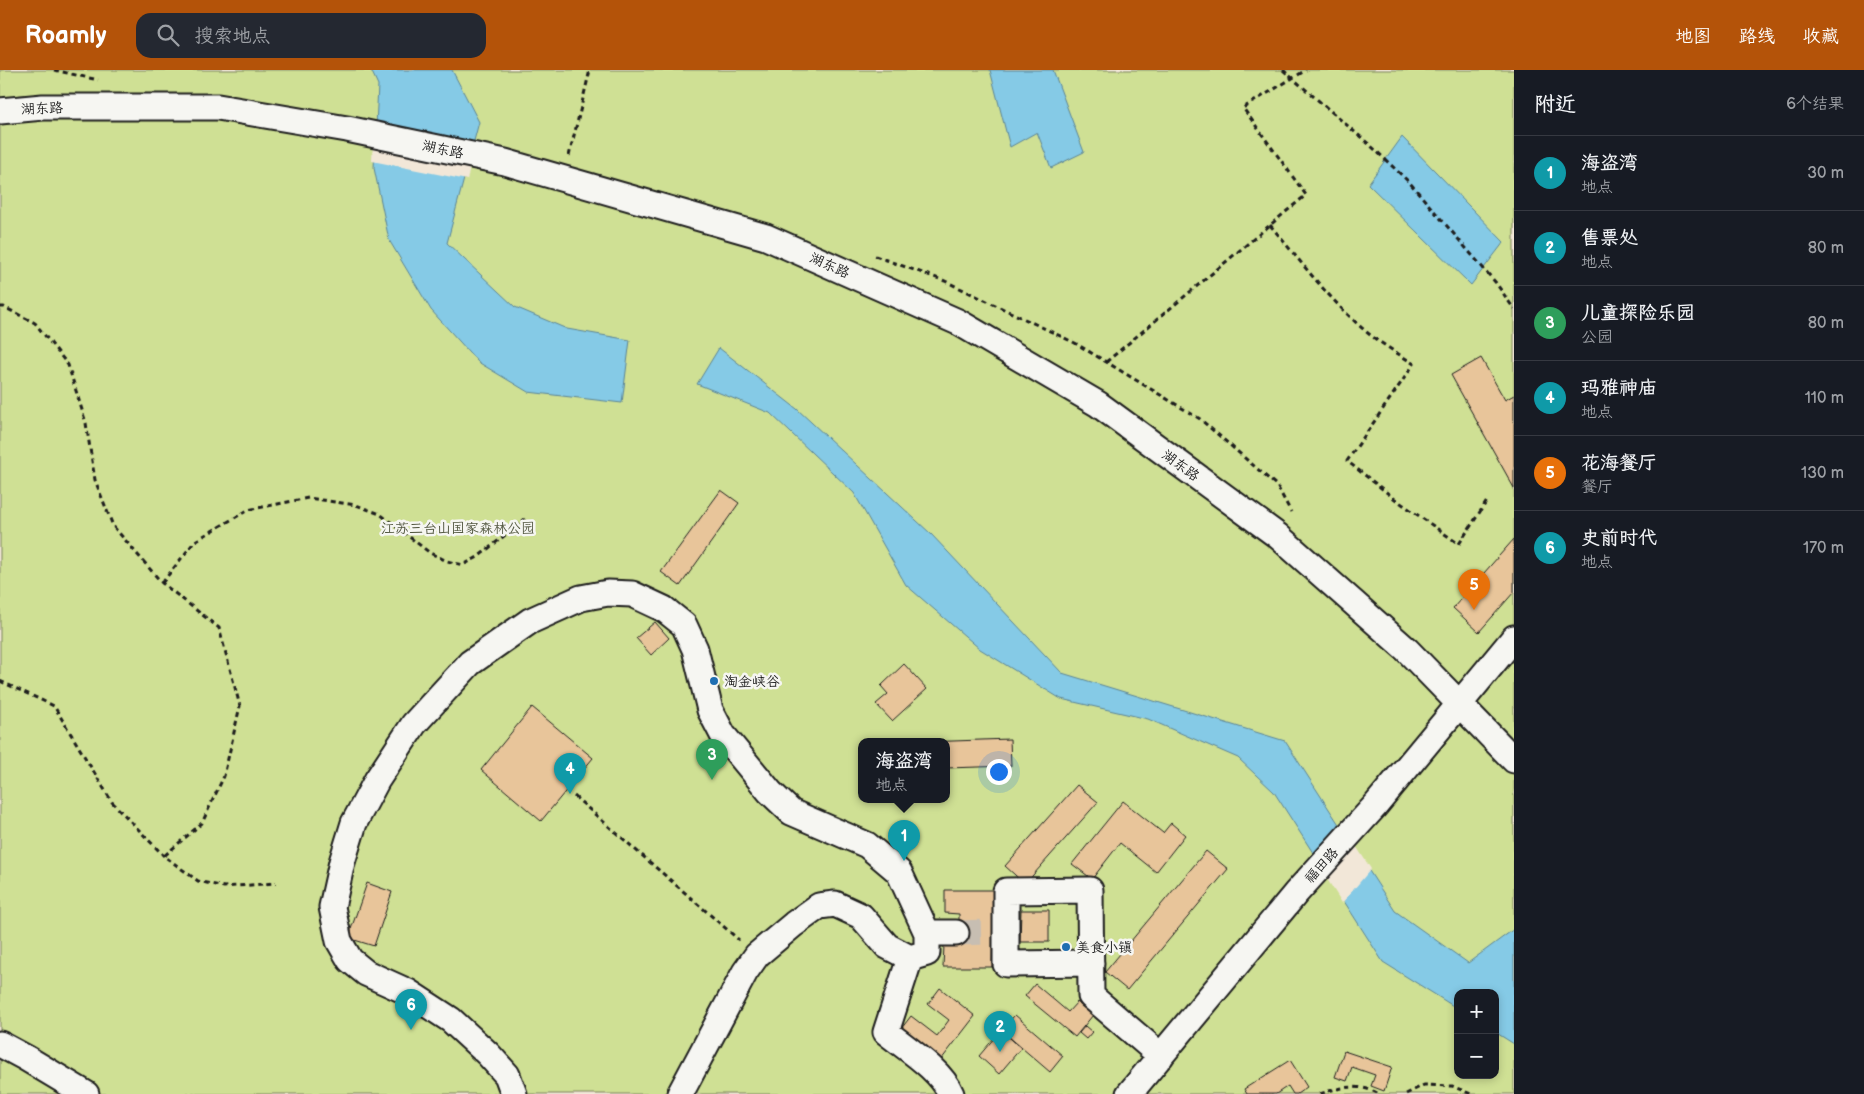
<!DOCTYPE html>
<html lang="zh">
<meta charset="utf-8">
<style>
body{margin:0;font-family:"Balsamiq Sans","LXGW WenKai TC",sans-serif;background:#242831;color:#f1f3f6}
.controls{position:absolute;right:15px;bottom:15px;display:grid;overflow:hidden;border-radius:10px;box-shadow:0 2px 8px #0003}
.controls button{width:45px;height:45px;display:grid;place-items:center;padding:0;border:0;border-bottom:1px solid #363941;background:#171b24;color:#f1f3f6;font:25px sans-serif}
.you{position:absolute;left:998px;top:701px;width:18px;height:18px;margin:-12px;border:4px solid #fff;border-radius:50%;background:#1a73e8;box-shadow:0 0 0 8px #1a73e833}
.badge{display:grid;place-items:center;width:32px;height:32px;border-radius:50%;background:#b45309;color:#fff;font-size:16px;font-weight:700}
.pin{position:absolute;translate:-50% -41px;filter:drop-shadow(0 1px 2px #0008)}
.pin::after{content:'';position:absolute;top:26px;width:18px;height:15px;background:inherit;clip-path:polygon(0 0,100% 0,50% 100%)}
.popup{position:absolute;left:858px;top:668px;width:92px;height:65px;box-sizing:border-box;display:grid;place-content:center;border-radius:10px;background:#171b24;filter:drop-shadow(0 1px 4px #0005);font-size:16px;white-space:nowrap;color:#9ea1a6}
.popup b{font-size:19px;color:#f1f3f6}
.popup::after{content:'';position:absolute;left:50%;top:100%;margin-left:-10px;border:10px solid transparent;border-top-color:#171b24}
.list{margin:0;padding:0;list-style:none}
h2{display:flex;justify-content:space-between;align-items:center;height:65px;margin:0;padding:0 20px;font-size:21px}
h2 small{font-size:16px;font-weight:400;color:#9ea1a6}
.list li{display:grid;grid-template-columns:32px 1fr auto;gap:15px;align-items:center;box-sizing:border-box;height:75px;padding:0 20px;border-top:1px solid #363941}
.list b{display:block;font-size:19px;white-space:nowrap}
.list p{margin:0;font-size:16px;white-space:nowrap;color:#9ea1a6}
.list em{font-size:16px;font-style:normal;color:#9ea1a6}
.icon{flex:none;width:28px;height:28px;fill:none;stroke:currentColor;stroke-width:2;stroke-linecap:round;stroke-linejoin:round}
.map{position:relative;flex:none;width:1514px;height:1024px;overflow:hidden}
header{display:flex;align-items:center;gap:30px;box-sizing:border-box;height:70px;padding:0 25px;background:#b45309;color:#fff}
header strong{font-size:24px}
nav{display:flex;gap:28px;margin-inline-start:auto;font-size:18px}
.search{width:350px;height:45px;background:#242831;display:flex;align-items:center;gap:12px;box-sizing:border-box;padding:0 18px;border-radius:15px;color:#9ea1a6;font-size:19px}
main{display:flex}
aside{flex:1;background:#171b24}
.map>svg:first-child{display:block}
</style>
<header>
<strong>Roamly</strong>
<div class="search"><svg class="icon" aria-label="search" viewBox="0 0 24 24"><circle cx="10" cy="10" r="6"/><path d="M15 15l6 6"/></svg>搜索地点</div>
<nav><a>地图</a><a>路线</a><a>收藏</a></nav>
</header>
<main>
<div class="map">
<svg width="1514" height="1024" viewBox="0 0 1514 1024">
<rect width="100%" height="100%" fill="#f2e7d8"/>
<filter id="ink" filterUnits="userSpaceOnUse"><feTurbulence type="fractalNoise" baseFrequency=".02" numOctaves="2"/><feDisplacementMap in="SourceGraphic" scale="10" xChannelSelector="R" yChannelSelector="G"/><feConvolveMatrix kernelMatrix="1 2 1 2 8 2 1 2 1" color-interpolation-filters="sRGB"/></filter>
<g filter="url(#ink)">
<path fill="#cfe094" stroke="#767e58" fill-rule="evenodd" d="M 0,0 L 1514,0 L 1514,1024 L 0,1024 ZM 862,672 L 946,672 L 946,730 L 862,730 ZM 1458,923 L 1495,923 L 1495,1005 L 1458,1005 Z"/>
<path fill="#85cae6" stroke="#5b8495" d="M 371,0 L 452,0 L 479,52 L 447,173 L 515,237 L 567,259 L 630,270 L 622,333 L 528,322 L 478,292 L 431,240 L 389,170 L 374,98 L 378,15 Z
M 990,0 L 1053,0 L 1084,82 L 1051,98 L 1037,62 L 1010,77 Z
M 1402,67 L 1504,172 L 1471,215 L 1368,114 Z
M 719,278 L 797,339 L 931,464 L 1062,603 L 1285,671 L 1395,841 L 1468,893 L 1514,859 L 1514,974 L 1495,962 L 1495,923 L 1458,923 L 1458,939 L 1383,892 L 1274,722 L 1238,688 L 1148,649 L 1061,629 L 980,579 L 906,515 L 854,423 L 770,343 L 697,314 Z"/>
<path fill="#f2e7d8" d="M 374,52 L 476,73 L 467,110 L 372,91 Z
M 1341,753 L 1371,799 L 1342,833 L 1312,785 Z"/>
<path fill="#e8c59a" stroke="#1c1c1c" d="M 1481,288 L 1505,330 L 1514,325 L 1514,418 L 1451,305 Z
M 721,420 L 739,433 L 680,516 L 661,502 Z
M 1514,469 L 1514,522 L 1479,562 L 1453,538 Z
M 655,552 L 669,568 L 651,585 L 636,568 Z
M 904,594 L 927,619 L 892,651 L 876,634 L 888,624 L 881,616 Z
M 532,637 L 593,688 L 541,751 L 481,700 Z
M 1010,669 L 1011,696 L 946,698 L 946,672 L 924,672 Z
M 1077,715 L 1098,732 L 1025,814 L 1005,796 Z
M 1123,731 L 1163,763 L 1171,753 L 1185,765 L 1156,802 L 1120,773 L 1092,809 L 1072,794 Z
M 1206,781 L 1228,799 L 1127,920 L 1105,902 Z
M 367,813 L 392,822 L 374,876 L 348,868 Z
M 945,820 L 993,820 L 992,897 L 943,897 L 944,875 L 959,875 L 959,844 L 945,843 Z
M 1021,840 L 1049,840 L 1049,872 L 1020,872 Z
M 1035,914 L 1068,942 L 1077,932 L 1093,945 L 1075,967 L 1025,926 Z
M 940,918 L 975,946 L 941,990 L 901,959 L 911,946 L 937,966 L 949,950 L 928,934 Z
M 1015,945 L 1063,986 L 1050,1002 L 1001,960 Z
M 1085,956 L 1092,962 L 1086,969 L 1079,963 Z
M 1001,960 L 1021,978 L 999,1004 L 979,986 Z
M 1344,981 L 1392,997 L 1384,1021 L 1371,1016 L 1375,1005 L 1352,997 L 1347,1011 L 1335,1007 Z
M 1290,990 L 1307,1017 L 1297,1024 L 1293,1024 L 1288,1016 L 1276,1024 L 1247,1024 L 1244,1019 Z"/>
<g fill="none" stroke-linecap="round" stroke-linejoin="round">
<path stroke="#c7beb2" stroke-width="25" stroke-dasharray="25 12" stroke-linecap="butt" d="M 956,863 L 995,862"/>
<g stroke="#1c1c1c" stroke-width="29">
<path id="minor" d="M 0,41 L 43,37 L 218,37 L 347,59 L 505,92 L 766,167 L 958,252 L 1098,334 L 1278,466 L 1407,580 L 1514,690
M 927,863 L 956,863
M 910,888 L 886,962 C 907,979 941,1000 951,1024
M 1091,893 L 1006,894 L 1006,821 L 1090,820 L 1091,926 L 1161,986
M 0,974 L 26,988 L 86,1024
M 514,1024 L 507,1005 L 488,984 L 451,950 L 408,922 L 366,903 L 350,890 L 339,871 L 332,837 L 342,792 L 354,753 L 377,710 L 414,654 L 470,593 L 530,551 L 581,528 L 608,523 L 632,524 L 664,539 L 684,555 L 695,579 L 710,640 L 723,665 L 770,722 L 791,742 L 867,775 L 899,802 L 927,863 L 927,883 L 910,888 L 887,876 L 861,846 L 835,834 L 819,836 L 794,854 L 757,885 L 745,902 L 680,1024
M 1129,1024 L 1296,823 L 1375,736 L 1514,568"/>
</g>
<path stroke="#1c1c1c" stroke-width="3" stroke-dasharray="5 4" stroke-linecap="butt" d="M 54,0 L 98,10
M 1283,0 L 1370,75 L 1410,113 L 1496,213 L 1514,239
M 569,86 L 590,0
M 1270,155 C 1301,192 1332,233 1369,264 C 1383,275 1399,284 1414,294 L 1347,391 L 1395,429 L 1459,474 L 1487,431
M 875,186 L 945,211 L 1075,273 L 1200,349 L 1277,416 L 1291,442
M 0,237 L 4,237 L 35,253 L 68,295 L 86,353 L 95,410 L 113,456 L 162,513 L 219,558 L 240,636 L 224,706 L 202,753 L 164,786 L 198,811 L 224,817 L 276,813
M 1106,292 L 1306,125 L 1243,38 L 1306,0
M 162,513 L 195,471 L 248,440 L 308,428 L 356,435 L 380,444 L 430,483 L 447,491 L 463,495 L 478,487 L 525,449
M 0,611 L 54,636 L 112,732 L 164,786
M 574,726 L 739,870
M 1320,1024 C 1339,1017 1361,1013 1379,1024
M 1406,1024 L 1424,1015 L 1452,1016 L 1471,1024"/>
<use href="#minor" stroke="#f6f6f2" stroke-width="25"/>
</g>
</g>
<g fill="#1f6fb2" stroke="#f6f6f2" stroke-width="2">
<circle cx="714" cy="611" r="5"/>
<circle cx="1066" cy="877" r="5"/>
</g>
<g text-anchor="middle" stroke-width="5" stroke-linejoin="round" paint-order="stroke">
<g font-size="14" fill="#1c1c1c" stroke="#f6f6f2">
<text transform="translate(42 38) rotate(-2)" y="5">湖东路</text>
<text transform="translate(443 79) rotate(12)" y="5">湖东路</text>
<text transform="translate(830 195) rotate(24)" y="5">湖东路</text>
<text transform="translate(1181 395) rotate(36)" y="5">湖东路</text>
<text transform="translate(1321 795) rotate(-48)" y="5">福田路</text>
</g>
<g font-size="14" fill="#525740" stroke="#f6f6f2">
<text x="458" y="463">江苏三台山国家森林公园</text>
</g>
<g font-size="14" fill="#1c1c1c" stroke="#f6f6f2" text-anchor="start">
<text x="724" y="616">淘金峡谷</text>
<text x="1076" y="882">美食小镇</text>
</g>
</g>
</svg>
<div class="controls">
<button>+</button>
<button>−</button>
</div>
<div class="you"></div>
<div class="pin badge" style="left:904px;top:791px;background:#0f9aa8">1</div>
<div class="popup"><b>海盗湾</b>地点</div>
<div class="pin badge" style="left:1000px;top:982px;background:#0f9aa8">2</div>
<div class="pin badge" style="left:712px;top:710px;background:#2e9e5b">3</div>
<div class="pin badge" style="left:570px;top:724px;background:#0f9aa8">4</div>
<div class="pin badge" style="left:1474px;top:540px;background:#e8710a">5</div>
<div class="pin badge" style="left:411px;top:960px;background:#0f9aa8">6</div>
</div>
<aside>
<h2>附近<small>6个结果</small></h2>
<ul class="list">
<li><span class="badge" style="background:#0f9aa8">1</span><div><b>海盗湾</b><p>地点</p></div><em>30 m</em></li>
<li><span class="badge" style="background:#0f9aa8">2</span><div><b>售票处</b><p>地点</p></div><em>80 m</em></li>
<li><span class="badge" style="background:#2e9e5b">3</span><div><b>儿童探险乐园</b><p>公园</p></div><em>80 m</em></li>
<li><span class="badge" style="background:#0f9aa8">4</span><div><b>玛雅神庙</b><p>地点</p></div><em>110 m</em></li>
<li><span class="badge" style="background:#e8710a">5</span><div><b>花海餐厅</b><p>餐厅</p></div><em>130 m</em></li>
<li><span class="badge" style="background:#0f9aa8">6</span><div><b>史前时代</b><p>地点</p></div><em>170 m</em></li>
</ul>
</aside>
</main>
